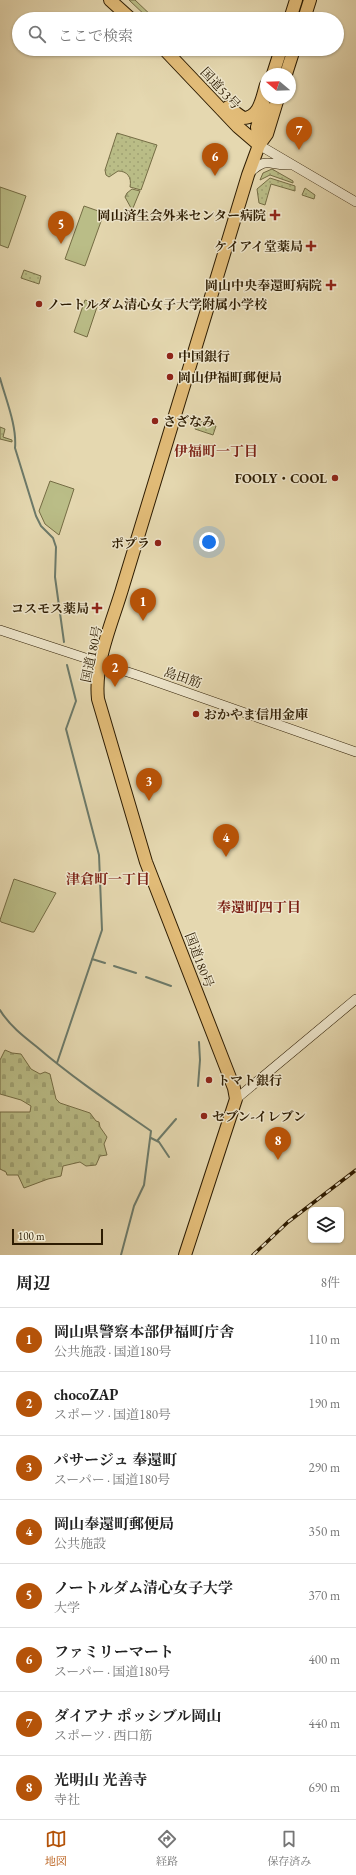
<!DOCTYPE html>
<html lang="ja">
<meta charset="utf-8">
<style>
body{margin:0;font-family:"EB Garamond","Noto Serif JP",serif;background:#f6f6f6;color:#222}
.controls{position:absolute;right:12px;bottom:12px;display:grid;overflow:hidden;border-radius:6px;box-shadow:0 1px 3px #0004}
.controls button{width:36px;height:36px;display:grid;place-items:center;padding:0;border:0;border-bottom:1px solid #e0e0e0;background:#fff;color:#222;font:20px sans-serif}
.compass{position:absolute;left:260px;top:68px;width:36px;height:36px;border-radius:50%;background:#fff;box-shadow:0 1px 3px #0004;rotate:289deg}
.scale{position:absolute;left:12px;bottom:10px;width:91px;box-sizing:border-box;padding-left:4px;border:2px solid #2d1c02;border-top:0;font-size:11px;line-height:14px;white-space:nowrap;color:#2d1c02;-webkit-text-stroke:3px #eee6cc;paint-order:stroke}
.you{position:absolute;left:209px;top:542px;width:14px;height:14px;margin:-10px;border:3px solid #fff;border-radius:50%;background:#1a73e8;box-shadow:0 0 0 6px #1a73e833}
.badge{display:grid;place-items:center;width:26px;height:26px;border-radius:50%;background:#b45309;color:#fff;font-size:13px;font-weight:700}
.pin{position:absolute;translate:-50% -33px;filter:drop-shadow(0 1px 2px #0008)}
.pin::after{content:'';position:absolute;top:21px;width:14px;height:12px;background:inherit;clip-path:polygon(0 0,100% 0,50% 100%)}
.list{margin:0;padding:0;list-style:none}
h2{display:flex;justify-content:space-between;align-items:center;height:52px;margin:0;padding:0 16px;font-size:17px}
h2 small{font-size:13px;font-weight:400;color:#767676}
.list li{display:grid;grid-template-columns:26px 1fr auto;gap:12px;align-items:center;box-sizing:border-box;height:64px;padding:0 16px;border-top:1px solid #e0e0e0}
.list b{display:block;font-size:15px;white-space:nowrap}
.list p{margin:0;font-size:13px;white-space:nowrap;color:#767676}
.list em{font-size:13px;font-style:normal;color:#767676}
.icon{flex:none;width:22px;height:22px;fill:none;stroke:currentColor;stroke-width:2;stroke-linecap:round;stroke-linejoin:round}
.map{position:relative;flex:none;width:356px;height:1255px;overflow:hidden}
.search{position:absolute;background:#fff;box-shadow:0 1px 3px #0004;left:12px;right:12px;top:12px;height:44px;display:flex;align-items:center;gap:10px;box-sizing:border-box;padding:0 14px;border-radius:22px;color:#767676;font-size:15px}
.sheet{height:564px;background:#fff}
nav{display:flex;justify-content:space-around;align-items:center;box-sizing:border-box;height:56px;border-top:1px solid #e0e0e0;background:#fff;font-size:11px;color:#767676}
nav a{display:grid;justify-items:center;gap:2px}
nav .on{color:#b45309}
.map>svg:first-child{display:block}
</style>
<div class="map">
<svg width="356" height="1255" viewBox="0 0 356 1255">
<defs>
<pattern id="grass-dots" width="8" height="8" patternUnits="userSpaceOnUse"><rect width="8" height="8" fill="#babd87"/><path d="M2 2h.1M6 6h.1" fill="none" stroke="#a0a273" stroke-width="1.8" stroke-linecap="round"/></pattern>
<pattern id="forest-firs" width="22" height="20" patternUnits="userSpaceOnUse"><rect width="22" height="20" fill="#babd87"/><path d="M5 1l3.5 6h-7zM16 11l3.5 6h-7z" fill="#a0a273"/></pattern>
<pattern id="cemetery-stones" width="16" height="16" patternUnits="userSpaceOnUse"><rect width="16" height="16" fill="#babd87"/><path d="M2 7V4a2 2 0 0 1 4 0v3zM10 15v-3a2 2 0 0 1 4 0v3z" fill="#a0a273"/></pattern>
</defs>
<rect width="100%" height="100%" fill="#e5d8b0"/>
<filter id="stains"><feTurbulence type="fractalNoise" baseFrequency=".005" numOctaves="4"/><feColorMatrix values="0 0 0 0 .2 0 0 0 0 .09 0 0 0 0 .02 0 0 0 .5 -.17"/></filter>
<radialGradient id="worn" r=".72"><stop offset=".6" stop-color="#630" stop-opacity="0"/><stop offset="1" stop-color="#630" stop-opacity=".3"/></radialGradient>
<path fill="url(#grass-dots)" stroke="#746c44" d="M 129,0 L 135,0 L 155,19 L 149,19 Z
M 117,133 L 157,145 L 141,190 L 130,187 C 132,177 127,171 118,171 L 109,177 L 106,175 L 105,170 Z
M 272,169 L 293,181 L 293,183 L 270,175 L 260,180 L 263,173 Z
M 270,178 L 295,186 L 295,191 L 271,184 L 265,205 L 259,203 L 257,189 Z
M 305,188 L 315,195 L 314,199 L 302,195 Z
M 24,270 L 41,276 L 39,284 L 21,278 Z
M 197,420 L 216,426 L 213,435 L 195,429 Z
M 0,427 L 5,429 L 3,437 L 12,440 L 12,442 L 0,439 Z"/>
<path fill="url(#forest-firs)" stroke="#746c44" d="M 132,189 L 140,191 L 133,208 L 131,208 L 125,197 L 127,193 Z"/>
<path fill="url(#cemetery-stones)" stroke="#746c44" d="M 5,1050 L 12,1053 L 21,1054 L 31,1069 L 40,1074 L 45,1072 L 50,1074 L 56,1099 L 60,1103 L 90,1113 L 96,1121 L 99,1122 L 100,1127 L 107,1137 L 104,1144 L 107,1155 L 100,1156 L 96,1165 L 86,1166 L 80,1162 L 63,1166 L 61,1176 L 48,1179 L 24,1188 L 18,1175 L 7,1175 L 6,1172 L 0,1169 L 0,1112 L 30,1112 L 31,1106 L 21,1100 L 0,1094 L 0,1060 Z"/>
<path fill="#babd87" stroke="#746c44" d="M 0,187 L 26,196 L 8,248 L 0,245 Z
M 84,206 L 104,213 L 85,266 L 65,259 Z
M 85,300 L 98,304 L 87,337 L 74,332 Z
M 50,481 L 74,489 L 59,535 L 45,524 L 39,511 Z
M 14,879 L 56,893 L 34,932 L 32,932 L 1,922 L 0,920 Z"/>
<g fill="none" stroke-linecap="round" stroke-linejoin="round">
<path stroke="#6c7a6a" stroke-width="2" d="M 0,378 C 6,400 17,426 15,448 L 36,516 L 41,526 L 53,538 L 56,547 L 55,577 L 64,642
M 92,959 L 105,963
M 114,966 L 136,973
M 146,977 L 171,986
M 0,1010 C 9,1025 23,1036 37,1047 C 73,1078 112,1104 151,1131 L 144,1185 L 134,1206 L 121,1255
M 57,1063 L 102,930 L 99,855 L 66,729 L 76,701 L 67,665
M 198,1086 L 200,1060 L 199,1042
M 151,1138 L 159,1142 L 169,1157
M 157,1141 L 176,1119"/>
<g stroke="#2d1c02" stroke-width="10">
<path id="secondary" d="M 259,145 L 356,202
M 248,174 C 268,156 266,165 289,165
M 0,630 L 140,676 L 356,752
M 236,1099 L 356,999"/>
</g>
<g stroke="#2d1c02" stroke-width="14">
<path id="highway" d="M 110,0 L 131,19
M 290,19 L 296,0
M 304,19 L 310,0
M 164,49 L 238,127 L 259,145
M 273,74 L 281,49
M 286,74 L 294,49
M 228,107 L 243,118 C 260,118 262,97 266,85
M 259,145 L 257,127 L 264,105
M 185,1255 L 236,1099 L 234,1088 L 146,862 L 98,699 C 94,661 113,621 123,586 L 248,175 L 259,145 L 267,134 L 278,98"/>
</g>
<use href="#secondary" stroke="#eee6cc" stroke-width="9"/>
<use href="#highway" stroke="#e2bc78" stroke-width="12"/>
<g stroke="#2d1c02" stroke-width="3.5">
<path id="rail" d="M 253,1255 L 288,1222 L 356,1170"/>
</g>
<use href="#rail" stroke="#eee6cc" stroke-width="2" stroke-dasharray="6" stroke-linecap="butt"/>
</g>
<g fill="#8f2418" stroke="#eee6cc" stroke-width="1.5">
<path d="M273 209h4v4h4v4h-4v4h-4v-4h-4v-4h4z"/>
<path d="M309 240h4v4h4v4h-4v4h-4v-4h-4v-4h4z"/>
<path d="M329 279h4v4h4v4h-4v4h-4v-4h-4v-4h4z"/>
<circle cx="39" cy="304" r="4"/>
<circle cx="170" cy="356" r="4"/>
<circle cx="170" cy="377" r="4"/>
<circle cx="155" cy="421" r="4"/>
<circle cx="335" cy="478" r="4"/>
<circle cx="158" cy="543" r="4"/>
<path d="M95 602h4v4h4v4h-4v4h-4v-4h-4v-4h4z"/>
<circle cx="196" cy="714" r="4"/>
<circle cx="209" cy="1080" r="4"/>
<circle cx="204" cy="1116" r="4"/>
</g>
<g text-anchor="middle" stroke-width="3" stroke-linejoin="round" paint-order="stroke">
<g font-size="13" fill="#2d1c02" stroke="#eee6cc">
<text transform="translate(221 88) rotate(47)" y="5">国道53号</text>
<text transform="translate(91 654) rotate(-78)" y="5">国道180号</text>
<text transform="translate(183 677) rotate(19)" y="5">島田筋</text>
<text transform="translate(200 960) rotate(69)" y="5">国道180号</text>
</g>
<g font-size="13" font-weight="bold" fill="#2d1c02" stroke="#eee6cc" text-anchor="start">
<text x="266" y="220" text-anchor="end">岡山済生会外来センター病院</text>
<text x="303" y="251" text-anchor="end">ケイアイ堂薬局</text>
<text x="322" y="290" text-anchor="end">岡山中央奉還町病院</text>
<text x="47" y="309">ノートルダム清心女子大学附属小学校</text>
<text x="178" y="361">中国銀行</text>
<text x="178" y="382">岡山伊福町郵便局</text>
<text x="163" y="426">さざなみ</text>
<text x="327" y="483" text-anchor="end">FOOLY・COOL</text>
<text x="150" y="548" text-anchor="end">ポプラ</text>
<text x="89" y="613" text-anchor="end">コスモス薬局</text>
<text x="204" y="719">おかやま信用金庫</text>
<text x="217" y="1085">トマト銀行</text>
<text x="212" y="1121">セブン-イレブン</text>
</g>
<g font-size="14" font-weight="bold" fill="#7a1f14" stroke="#eee6cc">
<text x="216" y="456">伊福町一丁目</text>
<text x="108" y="884">津倉町一丁目</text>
<text x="259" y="912">奉還町四丁目</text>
</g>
</g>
<rect width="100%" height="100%" filter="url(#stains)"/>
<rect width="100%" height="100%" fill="url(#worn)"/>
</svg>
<div class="controls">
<button><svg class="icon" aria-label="layers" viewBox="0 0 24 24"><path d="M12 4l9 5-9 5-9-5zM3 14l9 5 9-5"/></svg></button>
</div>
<svg class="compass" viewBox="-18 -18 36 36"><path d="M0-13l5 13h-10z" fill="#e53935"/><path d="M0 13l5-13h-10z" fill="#767676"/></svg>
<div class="scale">100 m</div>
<div class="you"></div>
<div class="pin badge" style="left:143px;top:621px">1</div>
<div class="pin badge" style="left:115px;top:687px">2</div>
<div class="pin badge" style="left:149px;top:801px">3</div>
<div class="pin badge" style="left:226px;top:857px">4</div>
<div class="pin badge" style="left:61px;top:244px">5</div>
<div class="pin badge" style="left:215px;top:176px">6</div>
<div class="pin badge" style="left:299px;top:150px">7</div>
<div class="pin badge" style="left:278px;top:1160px">8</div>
<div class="search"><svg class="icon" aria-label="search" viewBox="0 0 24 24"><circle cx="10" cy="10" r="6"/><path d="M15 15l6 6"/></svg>ここで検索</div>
</div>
<section class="sheet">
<h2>周辺<small>8件</small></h2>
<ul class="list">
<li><span class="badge">1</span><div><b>岡山県警察本部伊福町庁舎</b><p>公共施設 · 国道180号</p></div><em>110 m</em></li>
<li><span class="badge">2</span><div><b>chocoZAP</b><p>スポーツ · 国道180号</p></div><em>190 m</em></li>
<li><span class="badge">3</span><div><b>パサージュ 奉還町</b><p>スーパー · 国道180号</p></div><em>290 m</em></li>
<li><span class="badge">4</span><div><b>岡山奉還町郵便局</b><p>公共施設</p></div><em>350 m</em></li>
<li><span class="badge">5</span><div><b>ノートルダム清心女子大学</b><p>大学</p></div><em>370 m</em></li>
<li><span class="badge">6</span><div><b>ファミリーマート</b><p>スーパー · 国道180号</p></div><em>400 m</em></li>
<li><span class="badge">7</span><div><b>ダイアナ ポッシブル岡山</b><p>スポーツ · 西口筋</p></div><em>440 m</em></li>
<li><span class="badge">8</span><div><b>光明山 光善寺</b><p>寺社</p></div><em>690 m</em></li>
</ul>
</section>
<nav>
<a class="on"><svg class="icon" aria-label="map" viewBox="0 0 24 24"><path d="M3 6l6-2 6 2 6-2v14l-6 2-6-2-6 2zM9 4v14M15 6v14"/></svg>地図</a>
<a><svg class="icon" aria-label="directions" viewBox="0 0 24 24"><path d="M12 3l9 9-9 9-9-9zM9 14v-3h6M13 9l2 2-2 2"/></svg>経路</a>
<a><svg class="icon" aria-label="saved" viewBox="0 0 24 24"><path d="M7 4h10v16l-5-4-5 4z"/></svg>保存済み</a>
</nav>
